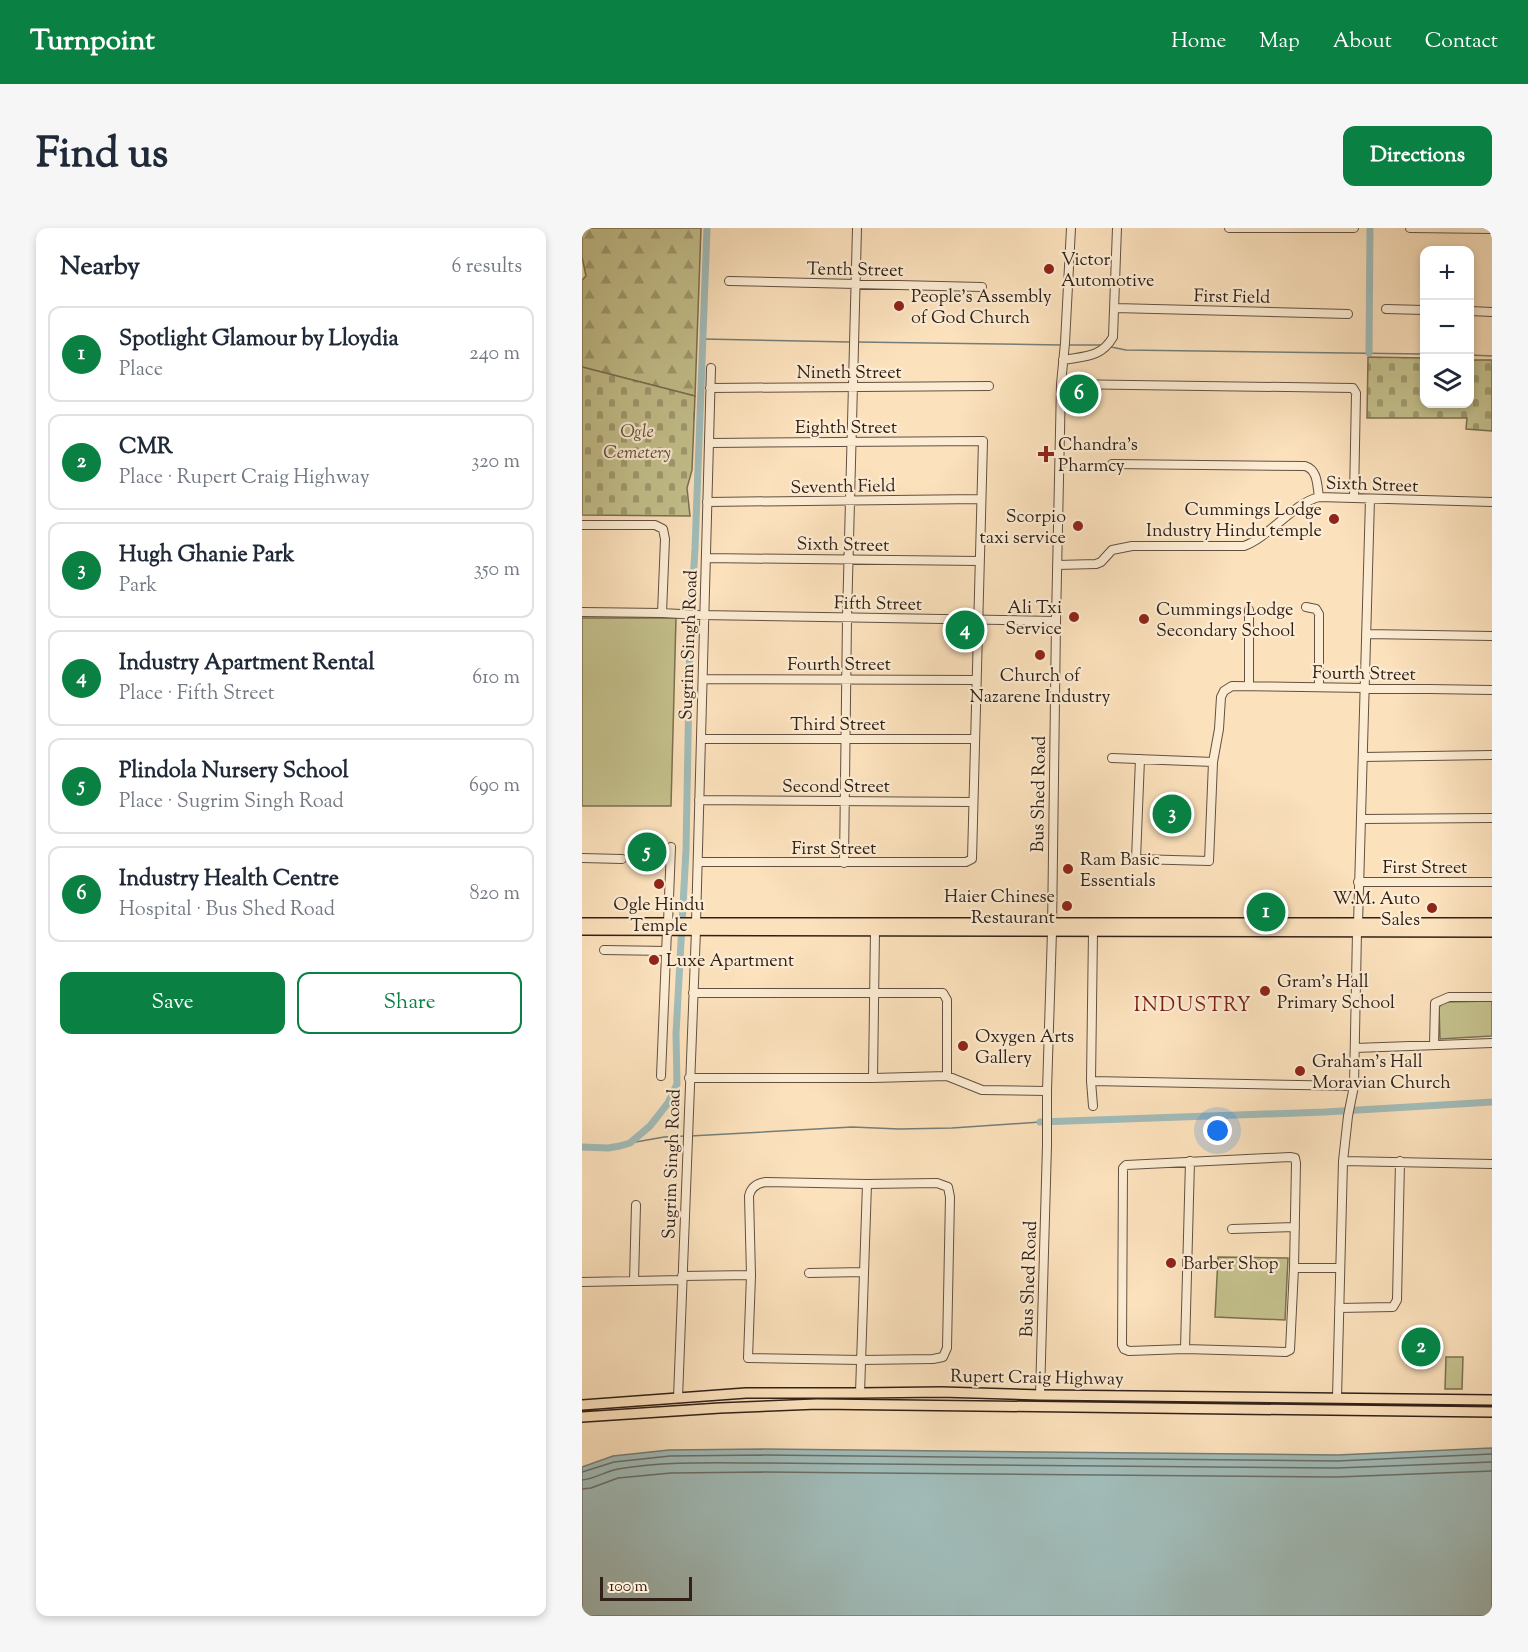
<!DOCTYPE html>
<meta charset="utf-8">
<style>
body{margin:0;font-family:"Sorts Mill Goudy",serif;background:#f6f6f7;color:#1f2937}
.controls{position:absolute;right:18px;top:18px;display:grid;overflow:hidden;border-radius:12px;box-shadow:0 3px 9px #0003}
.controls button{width:54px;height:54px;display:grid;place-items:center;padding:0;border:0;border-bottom:2px solid #e0e1e3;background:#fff;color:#1f2937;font:30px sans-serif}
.scale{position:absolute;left:18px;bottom:15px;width:92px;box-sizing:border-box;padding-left:6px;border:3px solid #322018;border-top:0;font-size:16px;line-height:21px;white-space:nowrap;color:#322018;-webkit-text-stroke:4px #fcecd3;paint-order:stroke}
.you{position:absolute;left:636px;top:903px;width:21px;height:21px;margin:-15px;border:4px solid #fff;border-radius:50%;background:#1a73e8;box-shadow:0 0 0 9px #1a73e833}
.badge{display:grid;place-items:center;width:39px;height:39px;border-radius:50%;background:#0b8043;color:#fff;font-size:20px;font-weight:700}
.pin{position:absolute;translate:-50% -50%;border:3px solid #fff;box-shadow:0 2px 6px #0006}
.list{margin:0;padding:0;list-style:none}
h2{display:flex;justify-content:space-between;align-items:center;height:78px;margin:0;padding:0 24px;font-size:26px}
h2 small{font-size:20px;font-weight:400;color:#747a83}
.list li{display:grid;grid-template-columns:39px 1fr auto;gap:18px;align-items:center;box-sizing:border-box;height:96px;margin:0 12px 12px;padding:0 12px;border:2px solid #e0e1e3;border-radius:12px}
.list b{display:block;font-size:22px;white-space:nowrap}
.list p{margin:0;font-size:20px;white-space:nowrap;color:#747a83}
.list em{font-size:20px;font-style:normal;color:#747a83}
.actions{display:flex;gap:12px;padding:18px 24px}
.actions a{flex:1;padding:14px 0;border:2px solid #0b8043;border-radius:12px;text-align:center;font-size:21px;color:#0b8043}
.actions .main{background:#0b8043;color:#fff}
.icon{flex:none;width:33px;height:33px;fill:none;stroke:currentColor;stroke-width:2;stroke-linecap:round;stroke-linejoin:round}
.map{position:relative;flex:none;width:910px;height:1388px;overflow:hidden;border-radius:12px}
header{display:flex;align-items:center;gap:36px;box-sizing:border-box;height:84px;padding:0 30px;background:#0b8043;color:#fff}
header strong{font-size:28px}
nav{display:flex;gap:33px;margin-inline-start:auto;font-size:21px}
.intro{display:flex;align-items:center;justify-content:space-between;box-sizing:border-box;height:144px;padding:0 36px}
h1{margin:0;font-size:42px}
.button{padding:15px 27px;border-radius:12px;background:#0b8043;color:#fff;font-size:21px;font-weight:700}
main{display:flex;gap:36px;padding:0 36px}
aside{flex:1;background:#fff;border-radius:12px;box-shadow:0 3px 9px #0003}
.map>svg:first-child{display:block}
</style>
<header>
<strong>Turnpoint</strong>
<nav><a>Home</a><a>Map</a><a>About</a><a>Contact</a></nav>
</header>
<div class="intro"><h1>Find us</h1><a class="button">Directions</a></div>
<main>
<aside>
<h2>Nearby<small>6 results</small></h2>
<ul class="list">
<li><span class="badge">1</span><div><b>Spotlight Glamour by Lloydia</b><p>Place</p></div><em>240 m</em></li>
<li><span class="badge">2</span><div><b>CMR</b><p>Place · Rupert Craig Highway</p></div><em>320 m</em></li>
<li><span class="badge">3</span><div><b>Hugh Ghanie Park</b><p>Park</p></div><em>350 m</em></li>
<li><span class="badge">4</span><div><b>Industry Apartment Rental</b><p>Place · Fifth Street</p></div><em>610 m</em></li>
<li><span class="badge">5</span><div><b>Plindola Nursery School</b><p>Place · Sugrim Singh Road</p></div><em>690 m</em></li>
<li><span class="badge">6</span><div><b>Industry Health Centre</b><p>Hospital · Bus Shed Road</p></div><em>820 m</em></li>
</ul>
<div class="actions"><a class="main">Save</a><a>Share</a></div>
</aside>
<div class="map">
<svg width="910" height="1388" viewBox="0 0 910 1388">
<defs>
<pattern id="forest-firs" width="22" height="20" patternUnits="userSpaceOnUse" patternTransform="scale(1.5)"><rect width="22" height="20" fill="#c4c18d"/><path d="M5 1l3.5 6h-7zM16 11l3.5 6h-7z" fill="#a09c72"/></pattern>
<pattern id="cemetery-stones" width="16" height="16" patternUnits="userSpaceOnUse" patternTransform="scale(1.5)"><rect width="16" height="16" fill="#c4c18d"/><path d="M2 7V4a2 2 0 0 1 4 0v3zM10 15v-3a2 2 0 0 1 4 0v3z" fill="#a09c72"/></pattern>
</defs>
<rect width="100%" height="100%" fill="#fbe1bc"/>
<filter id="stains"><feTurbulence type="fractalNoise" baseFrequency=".00333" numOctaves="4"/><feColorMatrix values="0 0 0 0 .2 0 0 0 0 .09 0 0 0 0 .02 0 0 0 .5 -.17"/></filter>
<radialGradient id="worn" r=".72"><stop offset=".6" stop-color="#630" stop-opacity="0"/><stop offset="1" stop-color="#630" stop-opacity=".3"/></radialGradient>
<path fill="url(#forest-firs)" stroke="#7b7052" stroke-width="1.5" d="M 0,0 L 119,0 L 113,168 L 0,139 L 0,52 L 4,48 L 0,29 Z"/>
<path fill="url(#cemetery-stones)" stroke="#7b7052" stroke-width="1.5" d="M 786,129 L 842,130 L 842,176 L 888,176 L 888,132 L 910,132 L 910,203 L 884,201 L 885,190 L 785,190 Z
M 0,139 L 113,168 L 110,242 L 105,260 L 108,288 L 0,287 Z"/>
<path fill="#c4c18d" stroke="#7b7052" stroke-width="1.5" d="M 0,390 L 94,390 L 89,578 L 0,578 Z
M 910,773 L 910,808 L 858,811 L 857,779 L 862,774 Z
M 636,1029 L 706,1030 L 703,1092 L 633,1089 Z
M 864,1129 L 881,1129 L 880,1161 L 863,1161 Z"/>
<path fill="#a1bcb9" stroke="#757e79" stroke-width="1.5" d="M 910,1220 L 910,1388 L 0,1388 L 0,1239 L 31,1228 L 87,1222 L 182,1221 L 755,1227 Z"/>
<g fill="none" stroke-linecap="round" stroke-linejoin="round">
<path stroke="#6a6e68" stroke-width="1.5" d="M 0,1244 L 32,1234 L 88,1228 L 182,1227 L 755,1233 L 910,1226
M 0,1252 C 13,1251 24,1243 36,1241 C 84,1233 133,1235 182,1235 L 755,1240 L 910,1234
M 0,1261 L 9,1260 L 36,1250 L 89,1245 L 182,1244 L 755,1249 L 910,1243"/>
<path stroke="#757e79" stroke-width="1.5" d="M 121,111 L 267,114
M 275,114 L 479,117
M 487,117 L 519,117
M 529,119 L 544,122 L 842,126
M 888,127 L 910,128
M 108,908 L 270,899 L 317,901 L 370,900 L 458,894
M 48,915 L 82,909 L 104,908"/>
<path stroke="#a1bcb9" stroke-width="7" d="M 787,125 L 788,0
M 458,894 L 743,884 L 910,874
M 0,919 L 26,920 L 38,918 L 48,915 L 68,898 L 86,875 L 95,856 L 94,806 L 104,622 L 108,404 L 113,321 L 125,0"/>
<g stroke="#645041" stroke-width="10">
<path id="minor" d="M 647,0 L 772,0
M 828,0 L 910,1
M 147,53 L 400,59
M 533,80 L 766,86
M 804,81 L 842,82
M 888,83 L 910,84
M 481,132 C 502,128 519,130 531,109 L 535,0
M 479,156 L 771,160 L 774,165 L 772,270
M 128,160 L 407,158
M 530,236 L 723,238 C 736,242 735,257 737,269
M 125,274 L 398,271
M 0,297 L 73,297 L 81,301 L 83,311 L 80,385
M 124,330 L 397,333
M 475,337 L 514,336 L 519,334 L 530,322 L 550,318 L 662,318 C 687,309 712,275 737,269 L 910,274
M 724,379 L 734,381 L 737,386 L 737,459
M 0,384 L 80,385 L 117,387 L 474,393
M 784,406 L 910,408
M 121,451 L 394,452
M 667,458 L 667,382
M 119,511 L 393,511
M 781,529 L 910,527
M 530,530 L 631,534
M 558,531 L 554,631 L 627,633 L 631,534 L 637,501 L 639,469 L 642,463 L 650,458 L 910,462
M 117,572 L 391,574
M 780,591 L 910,590
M 0,630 L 40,631
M 116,634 L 384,634 L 390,631 L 401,213 L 127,215
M 262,635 L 265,390 L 275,0
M 776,654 L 910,654
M 86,695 L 89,619
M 114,695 L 129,140
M 776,696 L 788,271
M 511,703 L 509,853 L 511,878
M 22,722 L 84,723
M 111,765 L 361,765 L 365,772 L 365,848
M 852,817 L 853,775 L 867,769 L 910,769
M 773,820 L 910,815
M 79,848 L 85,702
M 107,850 L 291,850 L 365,848 L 400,862 L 465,863
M 291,850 L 293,702
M 509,853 L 772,858
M 708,929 L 713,930 L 714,935 L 712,1040 L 708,1122 L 704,1124 L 603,1121 L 547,1123 L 542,1121 L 540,1117 L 541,940 L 544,937 Z
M 761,933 L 910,936
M 184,954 L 285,956 L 355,955 L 366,959 L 368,969 L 365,1120 L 361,1129 L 351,1131 L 279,1132 L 166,1130 L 169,1047 L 167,968 C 169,959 175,955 184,954 Z
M 650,1001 L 713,999
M 712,1040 L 757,1040
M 227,1045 L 282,1044
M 100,1048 L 169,1047
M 52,1053 L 54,977
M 0,1054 L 100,1052
M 757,1080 L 811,1079 L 815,1072 L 818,933
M 603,1121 L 608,933
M 278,1165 L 285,956
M 458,1167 L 465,917 L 465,863 L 470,703 L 474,393 L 479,156 L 483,115 L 489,0
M 96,1170 L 114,702
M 755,1170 L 761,933 L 766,888 L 772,858 L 775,703"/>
</g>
<g stroke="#322018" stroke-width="12">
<path id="major" d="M 0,695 L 910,695
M 0,702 L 910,704
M 0,1177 L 164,1165 L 278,1165 L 359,1164 L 458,1167 L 910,1172
M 0,1189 L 138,1180 L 235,1176 L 910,1184"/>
</g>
<use href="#minor" stroke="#fcecd3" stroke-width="8"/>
<use href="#major" stroke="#fbe1bc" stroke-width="9"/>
</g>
<g fill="#8f2418" stroke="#fcecd3" stroke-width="2">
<circle cx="467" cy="41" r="6"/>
<circle cx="317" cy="78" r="6"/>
<path d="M461 217h6v6h6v6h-6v6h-6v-6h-6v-6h6z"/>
<circle cx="752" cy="291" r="6"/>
<circle cx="496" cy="298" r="6"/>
<circle cx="492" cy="389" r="6"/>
<circle cx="562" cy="391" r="6"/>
<circle cx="458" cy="427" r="6"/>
<circle cx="486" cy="641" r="6"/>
<circle cx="77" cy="656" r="6"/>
<circle cx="485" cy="678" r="6"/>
<circle cx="850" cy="680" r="6"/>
<circle cx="72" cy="732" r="6"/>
<circle cx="683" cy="763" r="6"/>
<circle cx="381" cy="818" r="6"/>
<circle cx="718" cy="843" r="6"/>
<circle cx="589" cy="1035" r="6"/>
</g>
<g text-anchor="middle" stroke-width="4.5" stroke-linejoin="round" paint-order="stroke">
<g font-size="18" fill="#322018" stroke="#fcecd3" text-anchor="start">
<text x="479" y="37">Victor<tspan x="479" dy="21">Automotive</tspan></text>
<text x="329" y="74">People's Assembly<tspan x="329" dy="21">of God Church</tspan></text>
<text x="476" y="222">Chandra's<tspan x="476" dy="21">Pharmcy</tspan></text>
<text x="740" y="287" text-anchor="end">Cummings Lodge<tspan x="740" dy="21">Industry Hindu temple</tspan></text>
<text x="484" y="294" text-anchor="end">Scorpio<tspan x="484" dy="21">taxi service</tspan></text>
<text x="480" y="385" text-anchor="end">Ali Txi<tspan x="480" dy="21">Service</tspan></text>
<text x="574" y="387">Cummings Lodge<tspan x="574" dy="21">Secondary School</tspan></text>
<text x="458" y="453" text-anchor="middle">Church of<tspan x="458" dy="21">Nazarene Industry</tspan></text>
<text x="498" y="637">Ram Basic<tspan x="498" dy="21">Essentials</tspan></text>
<text x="473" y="674" text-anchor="end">Haier Chinese<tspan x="473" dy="21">Restaurant</tspan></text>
<text x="838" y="676" text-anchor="end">W.M. Auto<tspan x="838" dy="21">Sales</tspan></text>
<text x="77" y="682" text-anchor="middle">Ogle Hindu<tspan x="77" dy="21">Temple</tspan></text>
<text x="84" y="738">Luxe Apartment</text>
<text x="695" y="759">Gram's Hall<tspan x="695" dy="21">Primary School</tspan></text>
<text x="393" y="814">Oxygen Arts<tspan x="393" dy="21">Gallery</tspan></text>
<text x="730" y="839">Graham's Hall<tspan x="730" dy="21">Moravian Church</tspan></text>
<text x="601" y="1041">Barber Shop</text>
</g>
<g font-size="18" fill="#322018" stroke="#fcecd3">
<text transform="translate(273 41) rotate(1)" y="6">Tenth Street</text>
<text transform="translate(650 68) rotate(1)" y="6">First Field</text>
<text x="267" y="150">Nineth Street</text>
<text x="264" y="205">Eighth Street</text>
<text transform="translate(790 256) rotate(2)" y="6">Sixth Street</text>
<text transform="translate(261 258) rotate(-1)" y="6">Seventh Field</text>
<text transform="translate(261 316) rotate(1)" y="6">Sixth Street</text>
<text transform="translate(296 375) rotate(1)" y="6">Fifth Street</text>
<text transform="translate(106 417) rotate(-88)" y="6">Sugrim Singh Road</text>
<text x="257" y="442">Fourth Street</text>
<text transform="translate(782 445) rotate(1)" y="6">Fourth Street</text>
<text x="256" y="502">Third Street</text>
<text x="254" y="564">Second Street</text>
<text transform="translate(456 566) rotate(-89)" y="6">Bus Shed Road</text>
<text x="252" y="626">First Street</text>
<text x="843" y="645">First Street</text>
<text transform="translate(89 936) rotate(-88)" y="6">Sugrim Singh Road</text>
<text transform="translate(446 1051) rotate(-88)" y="6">Bus Shed Road</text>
<text transform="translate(455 1149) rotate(1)" y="6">Rupert Craig Highway</text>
</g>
<g font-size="18" font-style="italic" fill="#5e503b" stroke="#fcecd3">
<text x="55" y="209">Ogle<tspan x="55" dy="21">Cemetery</tspan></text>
</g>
<g font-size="20" letter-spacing="1.5" fill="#7a1f14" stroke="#fcecd3">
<text x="611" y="783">INDUSTRY</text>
</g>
</g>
<rect width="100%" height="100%" filter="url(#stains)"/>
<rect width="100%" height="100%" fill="url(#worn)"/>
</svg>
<div class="controls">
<button>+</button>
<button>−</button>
<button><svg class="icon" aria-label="layers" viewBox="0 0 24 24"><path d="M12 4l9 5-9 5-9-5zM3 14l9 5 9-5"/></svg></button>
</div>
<div class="scale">100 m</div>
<div class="you"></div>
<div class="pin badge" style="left:684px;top:684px">1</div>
<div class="pin badge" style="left:839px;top:1119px">2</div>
<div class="pin badge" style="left:590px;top:586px">3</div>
<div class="pin badge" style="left:383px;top:402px">4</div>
<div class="pin badge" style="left:65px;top:624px">5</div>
<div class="pin badge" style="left:497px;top:166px">6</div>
</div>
</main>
